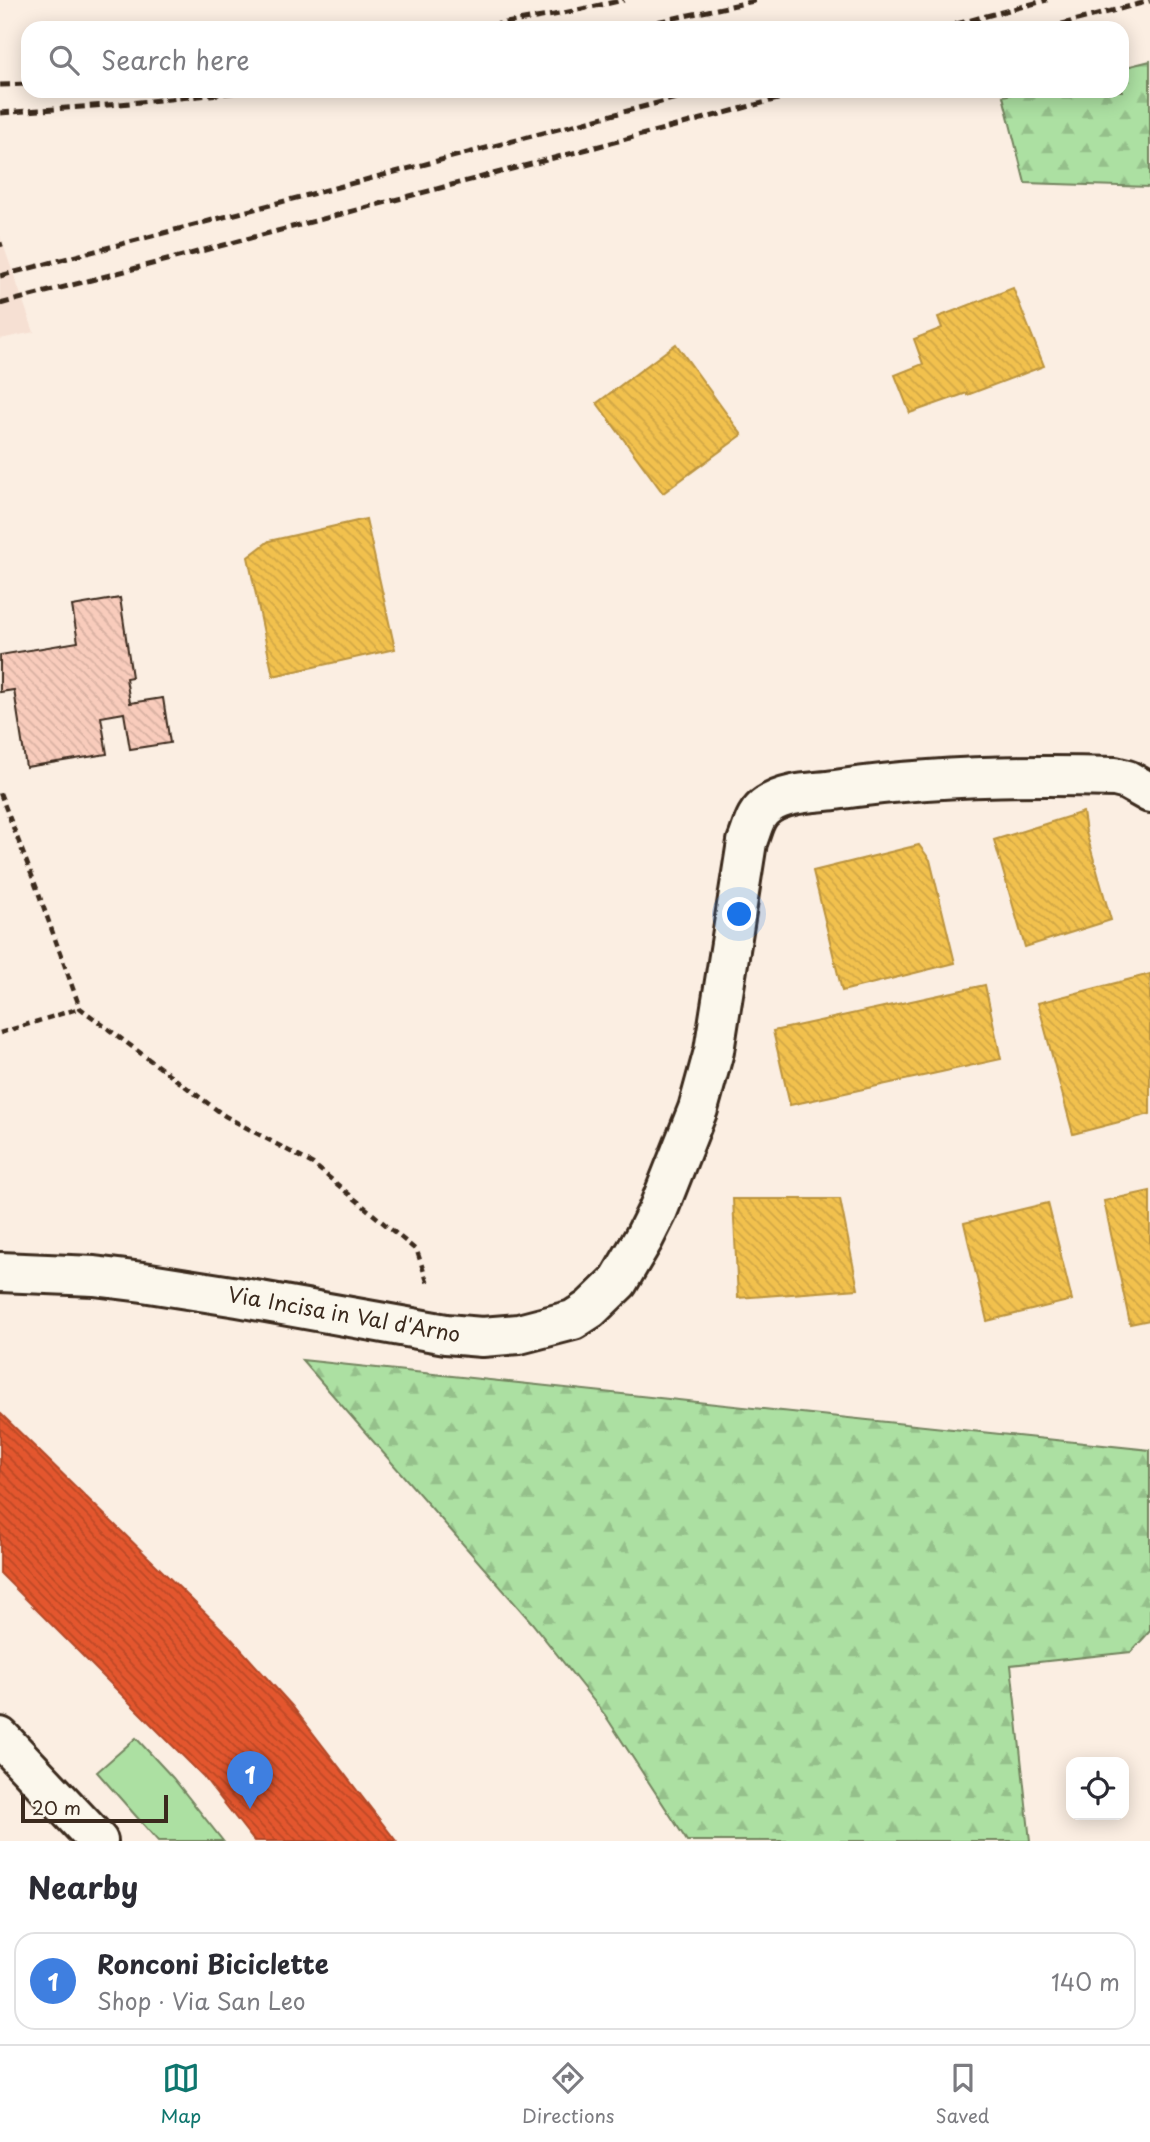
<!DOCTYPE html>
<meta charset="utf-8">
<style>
body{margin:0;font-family:"Playpen Sans",sans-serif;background:#f2f2f3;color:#2b2b33}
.controls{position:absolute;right:21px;bottom:21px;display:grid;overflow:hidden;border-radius:14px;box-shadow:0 4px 18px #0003}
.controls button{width:63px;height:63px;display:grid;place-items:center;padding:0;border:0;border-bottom:2px solid #e1e1e2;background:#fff;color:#2b2b33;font:35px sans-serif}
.scale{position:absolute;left:21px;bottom:18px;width:147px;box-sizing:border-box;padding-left:7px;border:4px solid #3b2a1e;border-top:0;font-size:19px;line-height:24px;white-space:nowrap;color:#3b2a1e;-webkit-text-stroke:5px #fbf7ec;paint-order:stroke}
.you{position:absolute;left:740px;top:915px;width:24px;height:24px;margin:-18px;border:5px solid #fff;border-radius:50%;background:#1a73e8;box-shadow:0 0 0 10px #1a73e833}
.badge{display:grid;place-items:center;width:46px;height:46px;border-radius:50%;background:#0f766e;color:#fff;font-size:23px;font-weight:700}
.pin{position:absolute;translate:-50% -58px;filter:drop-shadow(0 2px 4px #0008)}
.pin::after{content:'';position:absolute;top:37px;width:24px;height:21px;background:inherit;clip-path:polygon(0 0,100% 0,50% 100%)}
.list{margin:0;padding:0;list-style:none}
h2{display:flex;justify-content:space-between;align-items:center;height:91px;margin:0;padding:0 28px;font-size:30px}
h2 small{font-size:23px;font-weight:400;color:#7c7c81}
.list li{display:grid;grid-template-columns:46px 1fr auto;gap:21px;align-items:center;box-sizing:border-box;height:98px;margin:0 14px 14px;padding:0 14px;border:2px solid #e1e1e2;border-radius:21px}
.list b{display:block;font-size:26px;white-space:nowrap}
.list p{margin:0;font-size:23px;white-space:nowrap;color:#7c7c81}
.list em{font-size:23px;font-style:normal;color:#7c7c81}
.icon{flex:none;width:38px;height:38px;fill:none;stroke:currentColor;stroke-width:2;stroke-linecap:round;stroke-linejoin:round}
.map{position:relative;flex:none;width:1150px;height:1841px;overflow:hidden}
.search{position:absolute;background:#fff;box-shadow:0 4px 18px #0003;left:21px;right:21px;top:21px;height:77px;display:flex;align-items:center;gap:18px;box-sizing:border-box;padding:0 24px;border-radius:21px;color:#7c7c81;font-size:26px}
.sheet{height:203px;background:#fff}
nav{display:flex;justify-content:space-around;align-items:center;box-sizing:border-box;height:98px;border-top:2px solid #e1e1e2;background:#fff;font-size:19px;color:#7c7c81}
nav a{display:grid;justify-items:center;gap:4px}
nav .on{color:#0f766e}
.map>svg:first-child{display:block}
</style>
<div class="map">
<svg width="1150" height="1841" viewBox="0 0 1150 1841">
<defs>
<pattern id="forest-firs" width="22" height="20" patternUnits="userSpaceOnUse" patternTransform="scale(1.75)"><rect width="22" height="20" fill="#ace0a2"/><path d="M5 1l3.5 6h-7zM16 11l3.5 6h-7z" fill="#95c08b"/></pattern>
<pattern id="homes-back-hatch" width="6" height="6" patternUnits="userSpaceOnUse" patternTransform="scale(1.75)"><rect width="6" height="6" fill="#f2c14e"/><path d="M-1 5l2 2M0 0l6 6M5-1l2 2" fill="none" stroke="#d0a644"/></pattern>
<pattern id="shops-back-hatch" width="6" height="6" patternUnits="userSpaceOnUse" patternTransform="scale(1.75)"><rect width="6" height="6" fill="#e4572e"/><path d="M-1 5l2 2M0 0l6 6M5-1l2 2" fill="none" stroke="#ba4827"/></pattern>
<pattern id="building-back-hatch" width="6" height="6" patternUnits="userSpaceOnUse" patternTransform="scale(1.75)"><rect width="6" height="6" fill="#f9ccbc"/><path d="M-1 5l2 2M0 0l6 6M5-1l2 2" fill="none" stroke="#d6afa1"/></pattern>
</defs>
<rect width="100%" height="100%" fill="#fbeee2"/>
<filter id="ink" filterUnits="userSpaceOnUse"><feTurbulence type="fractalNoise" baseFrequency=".0143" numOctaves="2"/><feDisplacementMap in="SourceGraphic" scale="14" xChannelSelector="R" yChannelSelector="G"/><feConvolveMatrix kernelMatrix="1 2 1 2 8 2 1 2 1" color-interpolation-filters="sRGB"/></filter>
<g filter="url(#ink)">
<path fill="#f6e0d3" d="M 0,236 L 34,332 L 0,339 Z"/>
<path fill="#ace0a2" stroke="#748560" stroke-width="2" d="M 136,1738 L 173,1778 L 223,1841 L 158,1841 L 97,1772 Z"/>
<path fill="url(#forest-firs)" stroke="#748560" stroke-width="2" d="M 1150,61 L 1150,187 L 1025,183 L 1003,96 L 1025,91 L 1122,91 L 1122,68 Z
M 302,1360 L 1150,1450 L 1150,1631 L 1131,1652 L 1011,1665 L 1030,1841 L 687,1841 L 605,1715 L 532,1623 Z"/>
<path fill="url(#homes-back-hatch)" stroke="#bb9440" stroke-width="2" d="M 1013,288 L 1044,366 L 967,395 L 967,393 L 910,413 L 895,375 L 923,364 L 914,339 L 942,328 L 938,317 Z
M 676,344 L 742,435 L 663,493 L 597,403 Z
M 366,519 L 395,649 L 273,676 L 248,557 L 269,541 Z
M 1083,812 L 1086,832 L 1111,920 L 1025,947 L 994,840 Z
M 919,845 L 930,860 L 955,963 L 842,991 L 813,871 Z
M 1150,974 L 1150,1114 L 1073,1134 L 1038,1003 Z
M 985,985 L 1001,1059 L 790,1105 L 773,1031 Z
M 1150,1191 L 1150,1320 L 1130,1324 L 1104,1201 Z
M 733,1199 L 840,1199 L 858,1289 L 738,1298 Z
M 1048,1203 L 1072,1300 L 987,1321 L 964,1223 Z"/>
<path fill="url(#shops-back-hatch)" stroke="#b14a29" stroke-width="2" d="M 0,1413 L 229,1636 L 292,1706 L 396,1841 L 254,1841 L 203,1776 L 0,1573 Z"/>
<path fill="url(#building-back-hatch)" stroke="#3b2a1e" stroke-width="2" d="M 120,598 L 132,677 L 126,678 L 130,703 L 163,698 L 170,743 L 130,749 L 124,713 L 101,717 L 107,754 L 26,767 L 14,690 L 0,692 L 0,655 L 78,642 L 72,606 Z"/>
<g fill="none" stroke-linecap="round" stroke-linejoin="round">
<g stroke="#3b2a1e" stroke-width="44">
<path id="minor" d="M 0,1272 L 94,1276 L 143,1282 L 238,1297 L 446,1334 L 482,1337 L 519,1334 L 573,1320 L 590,1309 L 618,1282 L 644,1238 L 658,1210 L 698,1109 L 714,1051 L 747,842 C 753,828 754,814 768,805 C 786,792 814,793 835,790 C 929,776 1020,774 1115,777 L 1127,780 L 1150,793"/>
</g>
<g stroke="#3b2a1e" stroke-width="44">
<path id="tertiary" d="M 0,1737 L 98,1841"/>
</g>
<path stroke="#3b2a1e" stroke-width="4.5" stroke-dasharray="7 5" stroke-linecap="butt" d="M 0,245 L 3,244
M 0,793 L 37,889 L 80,1008 L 225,1116 L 313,1164 L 417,1251 L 428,1284
M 0,1033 L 80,1008"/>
<use href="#minor" stroke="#fbf7ec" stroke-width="38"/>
<use href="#tertiary" stroke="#fbf7ec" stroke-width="38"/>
<path stroke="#3b2a1e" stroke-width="5" stroke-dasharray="10 5" stroke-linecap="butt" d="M 475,28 L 554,15 L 624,0
M 628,28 L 759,0
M 941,28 L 1047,0
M 1047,28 L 1150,1
M 0,85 L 28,84
M 0,113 L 120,104 L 248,91
M 0,276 L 703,91
M 0,304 L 808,91"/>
</g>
</g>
<g text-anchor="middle" stroke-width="7" stroke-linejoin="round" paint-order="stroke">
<g font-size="21" fill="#3b2a1e" stroke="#fbf7ec">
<text transform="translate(344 1315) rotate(10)" y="7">Via Incisa in Val d'Arno</text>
</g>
</g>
</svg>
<div class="controls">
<button><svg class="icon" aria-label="locate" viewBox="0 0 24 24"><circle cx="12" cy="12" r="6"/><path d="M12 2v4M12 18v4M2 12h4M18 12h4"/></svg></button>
</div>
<div class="scale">20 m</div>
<div class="you"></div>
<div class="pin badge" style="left:250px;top:1809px;background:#3f7fe0">1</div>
<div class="search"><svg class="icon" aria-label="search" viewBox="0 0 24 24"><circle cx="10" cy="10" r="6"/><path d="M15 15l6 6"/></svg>Search here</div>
</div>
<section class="sheet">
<h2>Nearby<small></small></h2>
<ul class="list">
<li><span class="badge" style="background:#3f7fe0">1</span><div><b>Ronconi Biciclette</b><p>Shop · Via San Leo</p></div><em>140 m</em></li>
</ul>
</section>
<nav>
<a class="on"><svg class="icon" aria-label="map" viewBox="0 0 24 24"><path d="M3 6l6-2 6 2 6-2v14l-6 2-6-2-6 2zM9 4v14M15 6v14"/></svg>Map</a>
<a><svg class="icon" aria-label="directions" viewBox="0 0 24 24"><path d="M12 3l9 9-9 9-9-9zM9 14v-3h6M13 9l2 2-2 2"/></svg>Directions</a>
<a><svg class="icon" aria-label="saved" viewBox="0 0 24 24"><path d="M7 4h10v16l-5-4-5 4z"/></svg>Saved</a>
</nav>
